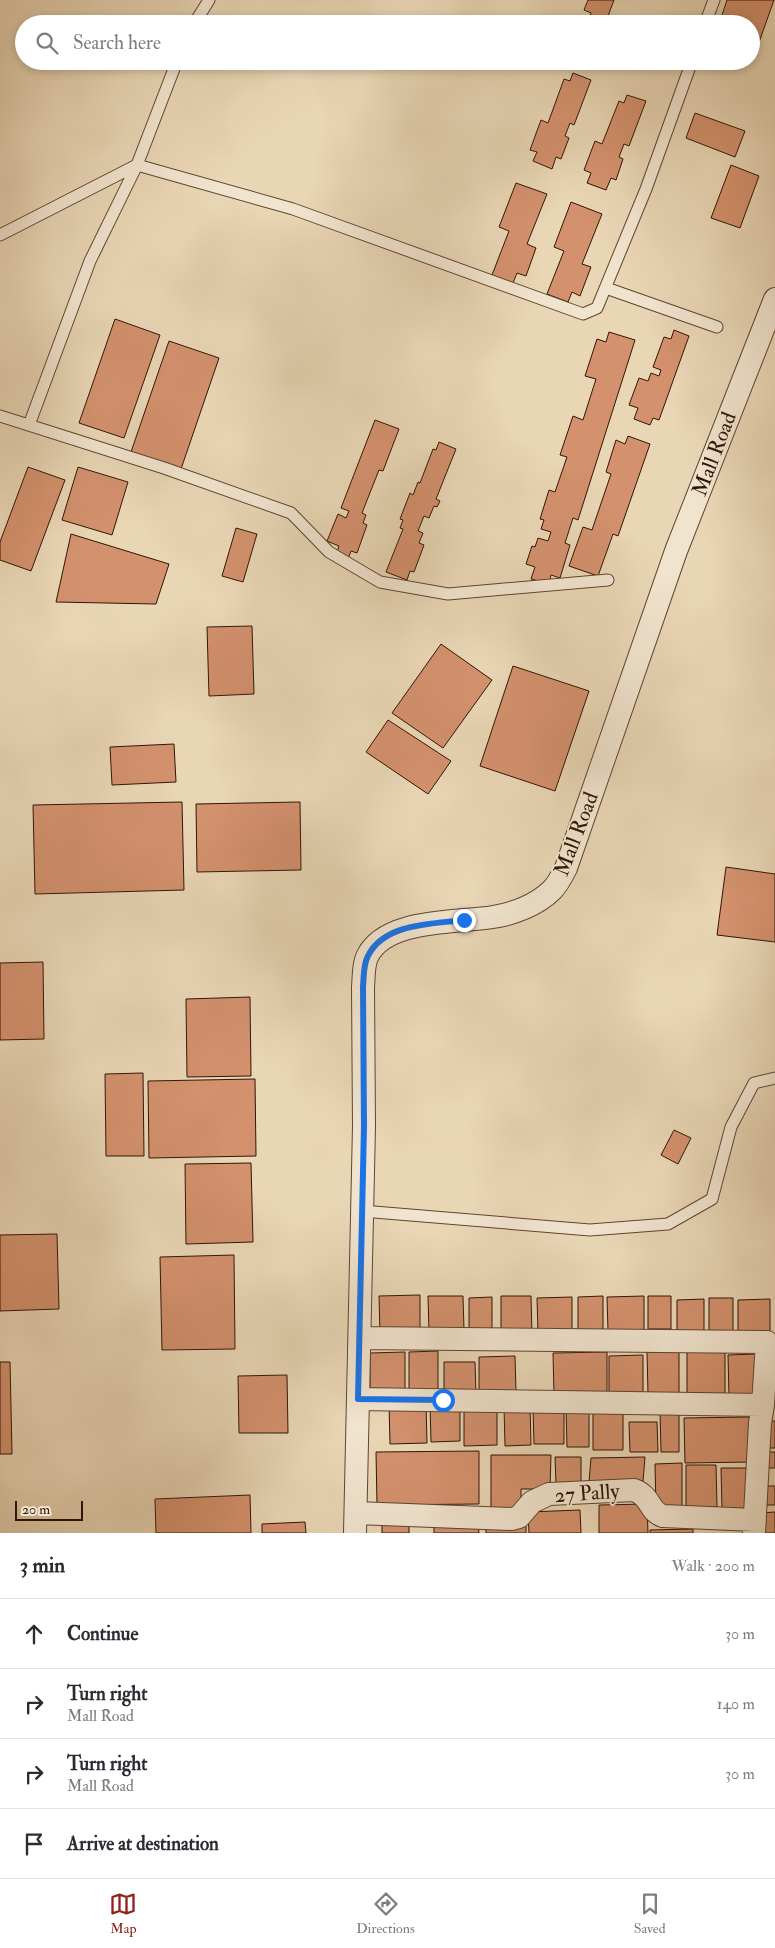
<!DOCTYPE html>
<meta charset="utf-8">
<style>
body{margin:0;font-family:"IM FELL Double Pica",serif;background:#f7f7f7;color:#2b2b33}
.scale{position:absolute;left:15px;bottom:12px;width:68px;box-sizing:border-box;padding-left:5px;border:2px solid #311505;border-top:0;font-size:14px;line-height:18px;white-space:nowrap;color:#311505;-webkit-text-stroke:4px #f1e4cf;paint-order:stroke}
.stop{position:absolute;width:15px;height:15px;margin:-11px;border:4px solid #1a73e8;border-radius:50%;background:#fff}
.stop.end{background:#1a73e8;border-color:#fff;box-shadow:0 1px 5px #0008}
.list{margin:0;padding:0;list-style:none}
h2{display:flex;justify-content:space-between;align-items:center;height:65px;margin:0;padding:0 20px;font-size:21px}
h2 small{font-size:16px;font-weight:400;color:#7c7c81}
.list li{display:grid;grid-template-columns:32px 1fr auto;gap:15px;align-items:center;box-sizing:border-box;height:70px;padding:0 20px;border-top:1px solid #e1e1e2}
.list b{display:block;font-size:19px;white-space:nowrap}
.list p{margin:0;font-size:16px;white-space:nowrap;color:#7c7c81}
.list em{font-size:16px;font-style:normal;color:#7c7c81}
.icon{flex:none;width:28px;height:28px;fill:none;stroke:currentColor;stroke-width:2;stroke-linecap:round;stroke-linejoin:round}
.map{position:relative;flex:none;width:775px;height:1533px;overflow:hidden}
.search{position:absolute;background:#fff;box-shadow:0 2px 8px #0003;left:15px;right:15px;top:15px;height:55px;display:flex;align-items:center;gap:12px;box-sizing:border-box;padding:0 18px;border-radius:28px;color:#7c7c81;font-size:19px}
.sheet{height:345px;background:#fff}
nav{display:flex;justify-content:space-around;align-items:center;box-sizing:border-box;height:70px;border-top:1px solid #e1e1e2;background:#fff;font-size:14px;color:#7c7c81}
nav a{display:grid;justify-items:center;gap:2px}
nav .on{color:#8f2418}
.map>svg:first-child{display:block}
</style>
<div class="map">
<svg width="775" height="1533" viewBox="0 0 775 1533">
<rect width="100%" height="100%" fill="#e9d6b5"/>
<filter id="stains"><feTurbulence type="fractalNoise" baseFrequency=".004" numOctaves="4"/><feColorMatrix values="0 0 0 0 .2 0 0 0 0 .09 0 0 0 0 .02 0 0 0 .5 -.17"/></filter>
<radialGradient id="worn" r=".72"><stop offset=".6" stop-color="#630" stop-opacity="0"/><stop offset="1" stop-color="#630" stop-opacity=".3"/></radialGradient>
<path fill="#d3916d" stroke="#311505" d="M 588,0 L 614,0 L 605,24 L 581,24 L 584,18 L 589,20 L 591,13 L 584,10 Z
M 727,0 L 774,0 L 757,48 L 751,46 L 751,24 L 719,24 Z
M 573,73 L 591,80 L 574,125 L 570,123 L 565,136 L 569,138 L 561,159 L 556,157 L 552,169 L 533,161 L 537,152 L 530,150 L 541,120 L 548,123 L 564,79 L 570,81 Z
M 627,95 L 646,101 L 629,146 L 624,144 L 619,157 L 623,159 L 616,180 L 611,178 L 606,190 L 587,183 L 591,173 L 584,170 L 595,141 L 602,144 L 619,101 L 624,103 Z
M 695,113 L 745,131 L 735,157 L 686,138 Z
M 731,165 L 759,176 L 740,228 L 711,218 Z
M 516,183 L 547,194 L 527,244 L 536,248 L 526,276 L 517,273 L 513,283 L 492,275 L 509,231 L 499,227 Z
M 571,202 L 602,214 L 582,264 L 591,267 L 580,296 L 572,292 L 568,302 L 547,294 L 564,251 L 554,247 Z
M 115,319 L 160,335 L 124,438 L 79,423 Z
M 674,330 L 689,336 L 659,420 L 653,418 L 650,425 L 634,419 L 638,408 L 629,405 L 639,378 L 648,381 L 651,373 L 659,376 L 661,370 L 653,367 L 664,337 L 671,339 Z
M 609,332 L 635,340 L 578,520 L 573,518 L 565,543 L 570,545 L 560,578 L 551,575 L 549,584 L 531,579 L 535,567 L 526,564 L 532,546 L 535,547 L 538,538 L 548,541 L 551,532 L 541,529 L 544,520 L 540,519 L 549,490 L 555,492 L 567,457 L 560,455 L 573,416 L 583,420 L 596,379 L 585,376 L 597,339 L 606,342 Z
M 169,341 L 219,358 L 181,469 L 131,452 Z
M 375,420 L 399,429 L 383,471 L 379,470 L 362,513 L 366,515 L 363,523 L 367,525 L 357,553 L 351,551 L 348,559 L 336,554 L 339,546 L 327,541 L 338,514 L 346,518 L 349,511 L 341,508 Z
M 628,436 L 650,444 L 618,536 L 613,534 L 598,576 L 569,566 L 583,527 L 592,530 L 611,474 L 606,472 L 616,440 L 625,444 Z
M 439,442 L 456,449 L 436,499 L 440,501 L 437,507 L 434,506 L 429,518 L 424,516 L 418,531 L 423,533 L 419,543 L 424,545 L 414,572 L 410,571 L 407,580 L 386,572 L 403,529 L 400,528 L 403,520 L 400,519 L 410,493 L 413,495 L 418,482 L 420,483 L 433,449 L 436,450 Z
M 28,467 L 65,480 L 31,571 L 0,560 L 0,542 Z
M 78,467 L 128,482 L 112,535 L 62,520 Z
M 236,528 L 257,534 L 243,582 L 222,576 Z
M 71,534 L 169,564 L 156,604 L 56,602 Z
M 252,626 L 254,694 L 209,696 L 207,627 Z
M 441,644 L 492,680 L 443,748 L 392,713 Z
M 513,666 L 589,691 L 555,791 L 480,766 Z
M 388,720 L 451,761 L 428,794 L 366,752 Z
M 174,744 L 176,782 L 112,785 L 110,747 Z
M 182,802 L 184,890 L 35,894 L 33,805 Z
M 300,802 L 301,870 L 197,872 L 196,804 Z
M 726,867 L 775,874 L 775,942 L 717,935 Z
M 43,962 L 44,1039 L 0,1040 L 0,963 Z
M 250,997 L 251,1076 L 187,1077 L 186,999 Z
M 143,1073 L 144,1156 L 106,1156 L 105,1074 Z
M 255,1079 L 256,1156 L 149,1158 L 148,1081 Z
M 674,1130 L 691,1138 L 678,1164 L 661,1155 Z
M 251,1163 L 253,1242 L 186,1244 L 185,1164 Z
M 57,1234 L 59,1309 L 0,1311 L 0,1235 Z
M 234,1255 L 235,1349 L 162,1350 L 160,1257 Z
M 420,1295 L 420,1332 L 380,1333 L 379,1296 Z
M 428,1296 L 463,1296 L 464,1330 L 429,1331 Z
M 501,1296 L 531,1296 L 532,1335 L 501,1335 Z
M 603,1296 L 603,1331 L 578,1331 L 578,1297 Z
M 644,1296 L 644,1331 L 608,1331 L 607,1297 Z
M 648,1296 L 671,1296 L 671,1329 L 648,1329 Z
M 492,1297 L 492,1333 L 469,1333 L 469,1298 Z
M 572,1297 L 572,1332 L 538,1333 L 537,1298 Z
M 709,1298 L 733,1298 L 733,1333 L 709,1334 Z
M 704,1299 L 704,1334 L 677,1334 L 677,1300 Z
M 770,1299 L 770,1336 L 738,1337 L 738,1300 Z
M 725,1350 L 725,1398 L 687,1399 L 687,1351 Z
M 438,1351 L 438,1392 L 409,1392 L 409,1352 Z
M 679,1351 L 679,1393 L 648,1394 L 647,1352 Z
M 405,1352 L 405,1391 L 370,1391 L 370,1353 Z
M 607,1352 L 607,1393 L 554,1394 L 553,1353 Z
M 756,1354 L 756,1396 L 729,1397 L 728,1355 Z
M 643,1355 L 643,1396 L 609,1396 L 609,1356 Z
M 515,1356 L 516,1392 L 479,1393 L 479,1357 Z
M 0,1362 L 10,1362 L 12,1454 L 0,1454 Z
M 444,1362 L 475,1362 L 476,1395 L 444,1396 Z
M 287,1375 L 288,1433 L 239,1433 L 238,1376 Z
M 426,1402 L 427,1443 L 390,1444 L 389,1403 Z
M 460,1404 L 460,1441 L 431,1442 L 430,1405 Z
M 497,1405 L 497,1445 L 464,1446 L 464,1406 Z
M 530,1405 L 531,1445 L 505,1446 L 504,1406 Z
M 566,1407 L 589,1407 L 589,1447 L 567,1447 Z
M 564,1408 L 564,1444 L 534,1444 L 533,1409 Z
M 623,1409 L 623,1450 L 593,1450 L 593,1410 Z
M 660,1410 L 679,1410 L 679,1452 L 661,1452 Z
M 750,1417 L 751,1462 L 685,1463 L 684,1418 Z
M 768,1421 L 775,1421 L 775,1448 L 769,1448 Z
M 629,1422 L 657,1422 L 658,1452 L 630,1452 Z
M 479,1451 L 479,1504 L 377,1505 L 376,1452 Z
M 768,1452 L 775,1452 L 775,1468 L 768,1468 Z
M 491,1455 L 551,1455 L 550,1489 L 521,1489 L 521,1509 L 491,1508 Z
M 555,1457 L 581,1457 L 581,1484 L 556,1484 Z
M 645,1457 L 643,1481 L 589,1482 L 591,1458 Z
M 682,1463 L 682,1507 L 656,1508 L 655,1464 Z
M 686,1465 L 716,1465 L 717,1507 L 686,1508 Z
M 721,1468 L 753,1468 L 754,1508 L 722,1509 Z
M 762,1486 L 775,1486 L 775,1505 L 762,1505 Z
M 250,1495 L 251,1533 L 156,1533 L 155,1499 Z
M 647,1504 L 648,1533 L 599,1533 L 599,1505 Z
M 580,1510 L 581,1533 L 529,1533 L 528,1512 Z
M 775,1512 L 775,1533 L 760,1533 L 760,1513 Z
M 305,1522 L 306,1533 L 262,1533 L 262,1524 Z
M 382,1524 L 409,1525 L 409,1533 L 382,1533 Z
M 478,1526 L 479,1533 L 434,1533 L 434,1527 Z
M 526,1526 L 526,1533 L 486,1533 L 486,1527 Z
M 693,1529 L 693,1533 L 650,1533 L 650,1530 Z"/>
<g fill="none" stroke-linecap="round" stroke-linejoin="round">
<g stroke="#5f4531" stroke-width="13">
<path id="service" d="M 194,24 L 209,0
M 705,24 L 714,0
M 0,235 L 137,165 L 293,209 L 583,314 L 597,308 L 646,189 L 692,61
M 606,288 L 717,327
M 0,416 L 164,468 L 291,513 L 329,552 L 380,582 L 448,594 L 608,580
M 29,425 L 90,261 L 137,165 L 177,61
M 362,1211 L 590,1230 L 668,1224 L 712,1199 L 731,1127 L 754,1083 L 775,1078"/>
</g>
<g stroke="#5f4531" stroke-width="24">
<path id="minor" d="M 360,1338 L 767,1342 L 763,1405 L 760,1423 L 754,1533
M 358,1399 L 763,1405
M 356,1513 L 512,1519 L 519,1517 L 532,1502 L 549,1494 L 634,1490 C 652,1497 648,1511 663,1516 L 755,1520
M 355,1533 L 364,1126 L 363,987 C 364,977 363,966 367,957 C 385,918 458,923 493,917 C 513,914 537,905 552,890 C 558,884 562,876 566,868 L 676,551 L 775,299"/>
</g>
<use href="#service" stroke="#f1e4cf" stroke-width="11"/>
<use href="#minor" stroke="#f1e4cf" stroke-width="22"/>
</g>
<g fill="none" stroke-linecap="round" stroke-linejoin="round">
<path stroke="#1a73e8" stroke-width="6" d="M 443,1400 L 358,1399 L 364,1126 L 363,987 C 364,976 363,965 368,956 C 384,923 433,924 464,920"/>
</g>
<g text-anchor="middle" stroke-width="4" stroke-linejoin="round" paint-order="stroke">
<g font-size="21" fill="#311505" stroke="#f1e4cf">
<text transform="translate(714 454) rotate(-69)" y="7">Mall Road</text>
<text transform="translate(576 834) rotate(-69)" y="7">Mall Road</text>
<text transform="translate(587 1493) rotate(-4)" y="7">27 Pally</text>
</g>
</g>
<rect width="100%" height="100%" filter="url(#stains)"/>
<rect width="100%" height="100%" fill="url(#worn)"/>
</svg>
<div class="scale">20 m</div>
<div class="stop" style="left:443px;top:1400px"></div>
<div class="stop end" style="left:464px;top:920px"></div>
<div class="search"><svg class="icon" aria-label="search" viewBox="0 0 24 24"><circle cx="10" cy="10" r="6"/><path d="M15 15l6 6"/></svg>Search here</div>
</div>
<section class="sheet">
<h2>3 min<small>Walk · 200 m</small></h2>
<ul class="list">
<li><svg class="icon" aria-label="ahead" viewBox="0 0 24 24"><path d="M12 20V5M6 11l6-6 6 6"/></svg><div><b>Continue</b></div><em>30 m</em></li>
<li><svg class="icon" aria-label="right" viewBox="0 0 24 24"><path d="M7 20v-9h11M14 6l5 5-5 5"/></svg><div><b>Turn right</b><p>Mall Road</p></div><em>140 m</em></li>
<li><svg class="icon" aria-label="right" viewBox="0 0 24 24"><path d="M7 20v-9h11M14 6l5 5-5 5"/></svg><div><b>Turn right</b><p>Mall Road</p></div><em>30 m</em></li>
<li><svg class="icon" aria-label="arrive" viewBox="0 0 24 24"><path d="M6 21V4h12l-3 4 3 4H6"/></svg><div><b>Arrive at destination</b></div></li>
</ul>
</section>
<nav>
<a class="on"><svg class="icon" aria-label="map" viewBox="0 0 24 24"><path d="M3 6l6-2 6 2 6-2v14l-6 2-6-2-6 2zM9 4v14M15 6v14"/></svg>Map</a>
<a><svg class="icon" aria-label="directions" viewBox="0 0 24 24"><path d="M12 3l9 9-9 9-9-9zM9 14v-3h6M13 9l2 2-2 2"/></svg>Directions</a>
<a><svg class="icon" aria-label="saved" viewBox="0 0 24 24"><path d="M7 4h10v16l-5-4-5 4z"/></svg>Saved</a>
</nav>
